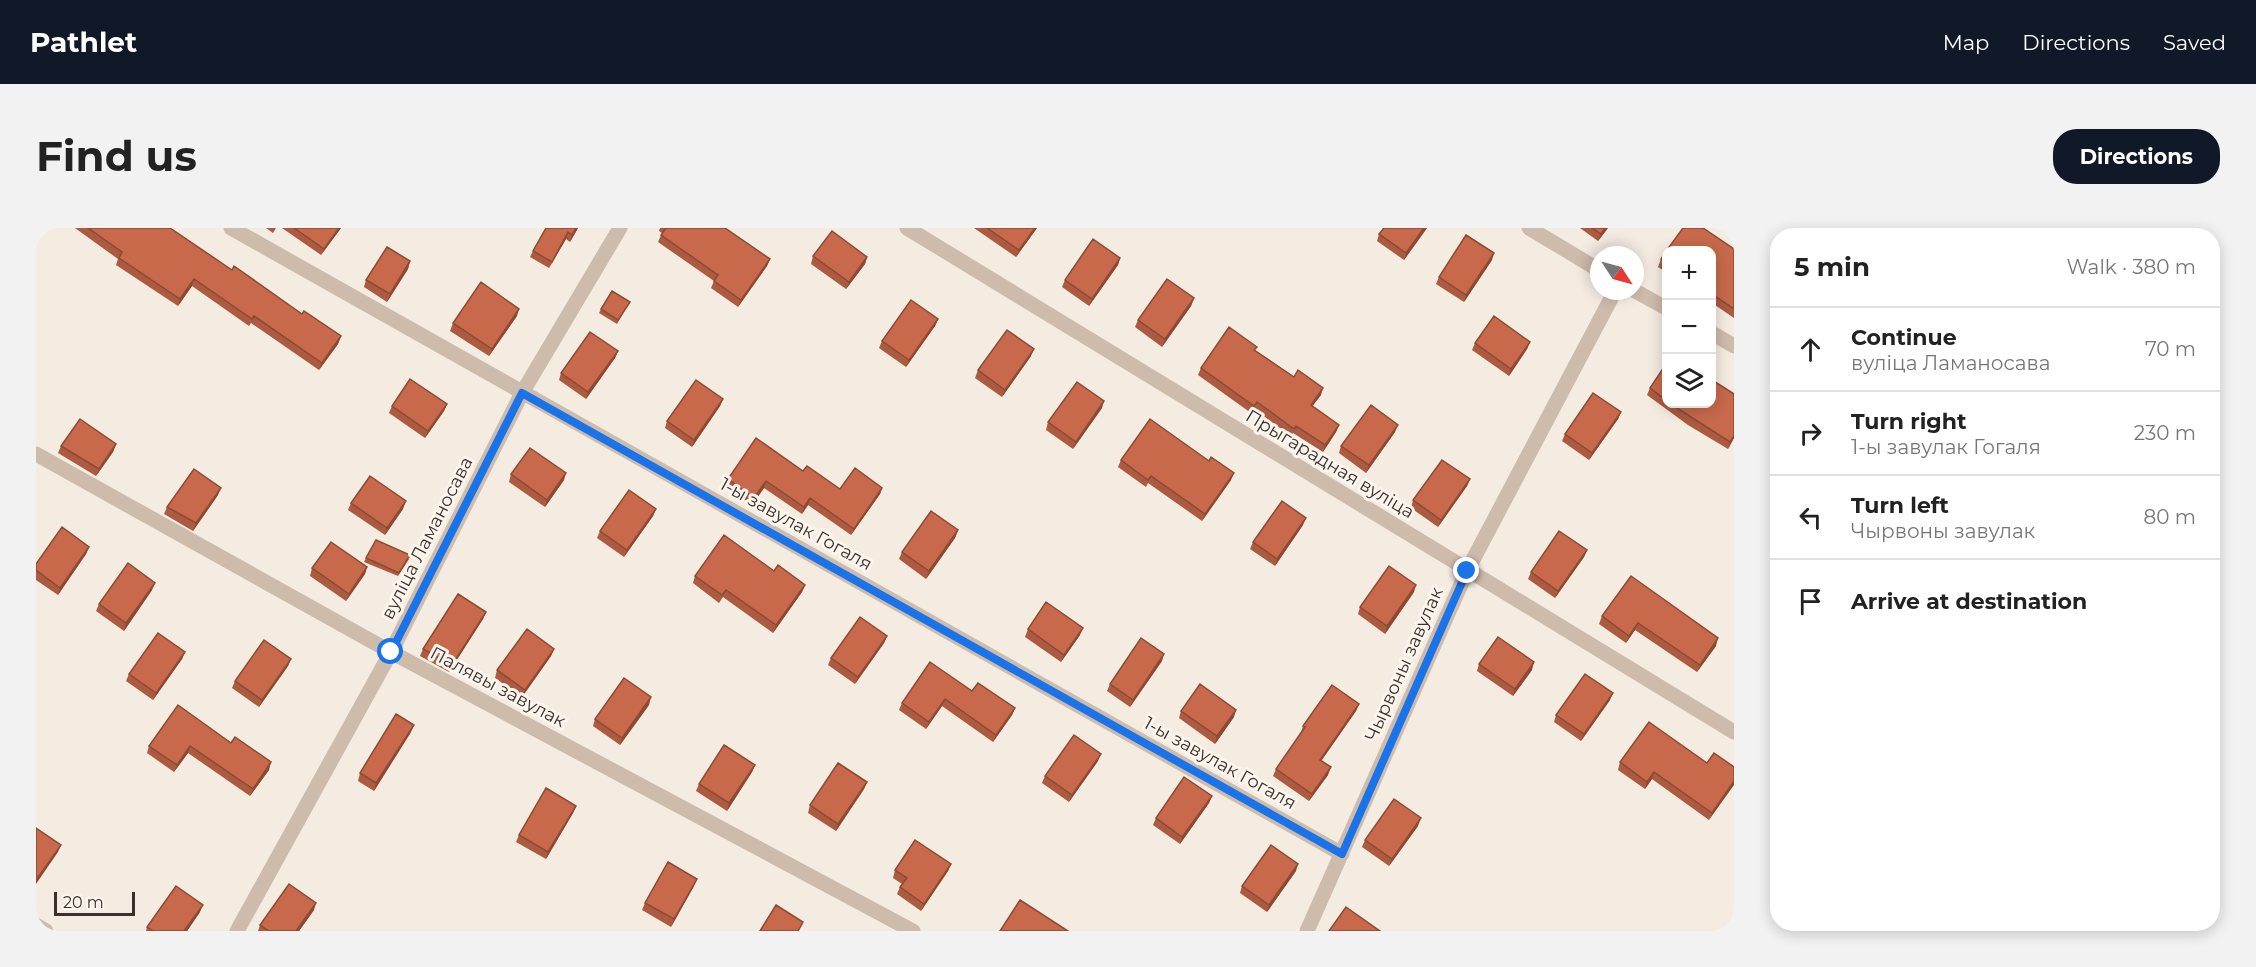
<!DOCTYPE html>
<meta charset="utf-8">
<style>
body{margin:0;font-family:Montserrat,sans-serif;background:#f2f2f2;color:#222}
.controls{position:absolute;right:18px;top:18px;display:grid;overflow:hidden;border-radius:12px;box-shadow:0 3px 15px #0003}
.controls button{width:54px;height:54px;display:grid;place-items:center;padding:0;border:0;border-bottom:2px solid #e0e0e0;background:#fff;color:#222;font:30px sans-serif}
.compass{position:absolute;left:1554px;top:18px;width:54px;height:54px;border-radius:50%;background:#fff;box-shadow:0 3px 15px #0003;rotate:126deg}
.scale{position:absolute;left:18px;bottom:15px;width:81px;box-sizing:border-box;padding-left:6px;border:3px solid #3b302b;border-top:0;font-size:16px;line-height:21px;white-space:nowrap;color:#3b302b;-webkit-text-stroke:4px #fbf5ee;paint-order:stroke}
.stop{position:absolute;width:18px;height:18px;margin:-14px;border:4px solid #1a73e8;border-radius:50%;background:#fff}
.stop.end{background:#1a73e8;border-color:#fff;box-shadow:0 2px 6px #0008}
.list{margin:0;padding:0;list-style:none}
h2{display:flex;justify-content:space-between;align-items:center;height:78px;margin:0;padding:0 24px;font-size:26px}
h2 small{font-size:20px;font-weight:400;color:#767676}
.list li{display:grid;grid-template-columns:39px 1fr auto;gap:18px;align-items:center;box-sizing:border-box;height:84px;padding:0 24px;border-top:2px solid #e0e0e0}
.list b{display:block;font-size:22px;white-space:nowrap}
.list p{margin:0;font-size:20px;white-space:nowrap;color:#767676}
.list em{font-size:20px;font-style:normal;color:#767676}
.icon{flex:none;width:33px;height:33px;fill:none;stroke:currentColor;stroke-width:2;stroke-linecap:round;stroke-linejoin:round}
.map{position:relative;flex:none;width:1698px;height:703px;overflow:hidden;border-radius:24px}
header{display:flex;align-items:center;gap:36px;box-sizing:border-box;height:84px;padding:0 30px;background:#111827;color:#fff}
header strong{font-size:28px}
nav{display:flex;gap:33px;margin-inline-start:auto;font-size:21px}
.intro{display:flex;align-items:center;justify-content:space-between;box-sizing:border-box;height:144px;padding:0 36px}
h1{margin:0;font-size:42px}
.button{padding:15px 27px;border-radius:24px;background:#111827;color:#fff;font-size:21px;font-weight:700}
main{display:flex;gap:36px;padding:0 36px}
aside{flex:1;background:#fff;border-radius:24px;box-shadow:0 3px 15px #0003}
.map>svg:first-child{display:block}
</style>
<header>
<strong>Pathlet</strong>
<nav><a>Map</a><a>Directions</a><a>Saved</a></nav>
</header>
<div class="intro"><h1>Find us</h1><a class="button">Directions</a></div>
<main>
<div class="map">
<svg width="1698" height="703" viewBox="0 0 1698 703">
<rect width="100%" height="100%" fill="#f4ebe1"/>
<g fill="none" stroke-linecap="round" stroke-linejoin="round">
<path stroke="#cdbbac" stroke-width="15" d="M 195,0 L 1306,626
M 871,0 L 1698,504
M 1493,0 L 1563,42
M 1599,63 L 1630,80
M 1676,105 L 1698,118
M 0,226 L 355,424 L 877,703
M 0,697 L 10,703
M 201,703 L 355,424 L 486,165 L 584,0
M 1271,703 L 1431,343 L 1579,63"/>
</g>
<path fill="#ac5a40" d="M 39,0 L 134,0 L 196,42 L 266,86 L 305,108 L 302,116 L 283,142 L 215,95 L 213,98 L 156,58 L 142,78 L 80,37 L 82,31 Z
M 230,0 L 240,0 L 237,5 Z
M 246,0 L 305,0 L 285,27 Z
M 510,0 L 542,0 L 534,14 L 530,11 L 513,40 L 494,29 L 497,23 Z
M 624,0 L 689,0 L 734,31 L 731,38 L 702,79 L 675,60 L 678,53 L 622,14 L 626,5 L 623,3 Z
M 938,0 L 1001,0 L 980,29 Z
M 1348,0 L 1391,0 L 1368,32 L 1341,13 L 1343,6 Z
M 1544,0 L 1572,0 L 1562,13 Z
M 1698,21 L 1698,90 L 1676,75 L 1676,22 Z
M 1630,23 L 1630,44 L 1622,39 L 1625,31 Z
M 777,28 L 831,29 L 829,36 L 810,61 L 775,36 Z
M 1084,30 L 1082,37 L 1053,78 L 1026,59 L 1029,52 Z
M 1456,32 L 1428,74 L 1400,56 L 1403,49 Z
M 374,33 L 372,41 L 351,74 L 328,59 L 330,52 Z
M 1158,70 L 1155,78 L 1126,119 L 1099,99 L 1102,92 Z
M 594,74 L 581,96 L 563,85 L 565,81 Z
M 481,88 L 453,128 L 414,103 L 417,95 Z
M 902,91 L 899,98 L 870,139 L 843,120 L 846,113 Z
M 1494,114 L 1491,121 L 1473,148 L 1436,122 L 1439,115 Z
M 1219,122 L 1285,167 L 1276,178 L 1303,197 L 1300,204 L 1287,224 L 1257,205 L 1255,208 L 1218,181 L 1215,185 L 1162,147 L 1165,140 Z
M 582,123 L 579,130 L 550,171 L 523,152 L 525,145 Z
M 995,128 L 966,169 L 939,150 L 942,142 Z
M 1630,136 L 1630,176 L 1676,176 L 1698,166 L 1698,210 L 1692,221 L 1652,197 L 1611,167 L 1614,160 Z
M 687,171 L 684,178 L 656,219 L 629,200 L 631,193 Z
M 411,176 L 408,183 L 389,210 L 353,185 L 356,178 Z
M 1066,180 L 1037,221 L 1010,202 L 1012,194 Z
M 1585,184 L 1582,191 L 1553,232 L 1526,213 L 1529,206 Z
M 1359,204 L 1330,245 L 1303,225 L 1305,218 Z
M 80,216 L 77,224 L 60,248 L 22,225 L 25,218 Z
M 1085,232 L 1195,252 L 1166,293 L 1112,255 L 1110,259 L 1082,239 Z
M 767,243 L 804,261 L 846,260 L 844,266 L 815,307 L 772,277 L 766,286 L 728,260 L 716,277 L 689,258 L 692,251 Z
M 475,246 L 528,252 L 509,279 L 473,254 Z
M 1434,251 L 1431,258 L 1402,299 L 1375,280 L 1377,272 Z
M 182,267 L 157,303 L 128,286 L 131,279 Z
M 315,275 L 367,281 L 349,307 L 312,282 Z
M 620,281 L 617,288 L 588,329 L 561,310 L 564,303 Z
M 1267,297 L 1239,338 L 1214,321 L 1217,314 Z
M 922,302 L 919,310 L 890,351 L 863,331 L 866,324 Z
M 53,319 L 50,326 L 22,367 L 0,352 L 0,336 Z
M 1551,322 L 1548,329 L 1519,370 L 1492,351 L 1495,344 Z
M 330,330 L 373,331 L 362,348 L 328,334 Z
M 331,339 L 329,346 L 310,373 L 274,348 L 276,340 Z
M 738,343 L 769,357 L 766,364 L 737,405 L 687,369 L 683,375 L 657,355 L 659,348 Z
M 1595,348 L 1680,418 L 1661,444 L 1599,402 L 1590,415 L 1563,396 L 1566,388 Z
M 116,362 L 88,403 L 60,383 L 63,376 Z
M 1378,364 L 1349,406 L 1322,386 L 1324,379 Z
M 450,384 L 447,391 L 413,444 L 384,428 L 387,421 Z
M 992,401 L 1044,407 L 1025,434 L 989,409 Z
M 851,408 L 848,415 L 819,456 L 792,437 L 795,430 Z
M 518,421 L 515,428 L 486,469 L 459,450 L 461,442 Z
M 149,424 L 146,431 L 117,472 L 90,453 L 93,446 Z
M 255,431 L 252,438 L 223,479 L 196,460 L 199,453 Z
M 1126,433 L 1094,479 L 1071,463 L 1074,456 Z
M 1443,436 L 1496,442 L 1477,468 L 1441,443 Z
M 936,463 L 979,480 L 976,487 L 957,514 L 906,478 L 890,501 L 863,482 L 866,475 Z
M 1574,472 L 1545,513 L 1518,494 L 1520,487 Z
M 1323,476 L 1320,483 L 1285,533 L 1292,547 L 1273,573 L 1237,548 L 1240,541 L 1265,505 L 1267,498 Z
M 613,477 L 584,517 L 557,498 L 559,491 Z
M 1145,483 L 1198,489 L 1179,516 L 1143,490 Z
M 375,504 L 338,563 L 322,553 L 324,545 Z
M 195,515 L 233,542 L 214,568 L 152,525 L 138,544 L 111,525 L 113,518 Z
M 1062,533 L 1033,574 L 1006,555 L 1009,548 Z
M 1584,534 L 1671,535 L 1698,539 L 1673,592 L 1616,551 L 1609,561 L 1582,542 Z
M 719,537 L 716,544 L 691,583 L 660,563 L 663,556 Z
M 831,554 L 828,561 L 800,603 L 772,585 L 774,577 Z
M 1176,568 L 1173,575 L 1144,616 L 1117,597 L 1120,590 Z
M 540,578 L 537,585 L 510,631 L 480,614 L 483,607 Z
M 1382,598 L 1353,638 L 1326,619 L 1329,612 Z
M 915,636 L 912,643 L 885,683 L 861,666 L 864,659 L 866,656 L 857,650 L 859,642 Z
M 1260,643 L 1231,684 L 1204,665 L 1206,658 Z
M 658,658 L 635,699 L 606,682 L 609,675 Z
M 278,682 L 263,703 L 222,703 L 224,697 Z
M 164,684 L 151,703 L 110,703 L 111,699 Z"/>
<path fill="#8c4a34" d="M 303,0 L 305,0 L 285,27 L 288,21 Z
M 540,0 L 542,0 L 534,14 L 536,7 Z
M 999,0 L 1001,0 L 980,29 L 983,22 Z
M 1388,0 L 1391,0 L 1368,32 L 1370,25 Z
M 1569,0 L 1572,0 L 1562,13 L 1565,6 Z
M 532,4 L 530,11 L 513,40 L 516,34 Z
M 1458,25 L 1456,32 L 1428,74 L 1430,67 Z
M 831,29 L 829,36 L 810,61 L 813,54 Z
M 1084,30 L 1082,37 L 1053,78 L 1056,71 Z
M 734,31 L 731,38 L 702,79 L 705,72 Z
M 374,33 L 372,41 L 351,74 L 354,66 Z
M 158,51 L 156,58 L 142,78 L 144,71 Z
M 1158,70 L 1155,78 L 1126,119 L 1129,111 Z
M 483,81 L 481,88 L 453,128 L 456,121 Z
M 902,91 L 899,98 L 870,139 L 873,132 Z
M 305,108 L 302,116 L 283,142 L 286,135 Z
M 1494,114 L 1491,121 L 1473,148 L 1475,141 Z
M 998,121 L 995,128 L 966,169 L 969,162 Z
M 582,123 L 579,130 L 550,171 L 552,164 Z
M 1287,160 L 1285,167 L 1272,184 L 1275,177 Z
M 687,171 L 684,178 L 656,219 L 658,212 Z
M 1068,173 L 1066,180 L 1037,221 L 1040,214 Z
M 411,176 L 408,183 L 389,210 L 392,203 Z
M 1585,184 L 1582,191 L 1553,232 L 1556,225 Z
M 1303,197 L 1300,204 L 1287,224 L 1289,217 Z
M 1362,197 L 1359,204 L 1330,245 L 1333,237 Z
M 1698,208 L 1698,210 L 1692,221 L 1694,214 Z
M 80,216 L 77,224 L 60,248 L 63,241 Z
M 530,245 L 528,252 L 509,279 L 511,272 Z
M 1198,245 L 1195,252 L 1166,293 L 1169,286 Z
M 1434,251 L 1431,258 L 1402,299 L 1405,292 Z
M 730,253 L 728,260 L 716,277 L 718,270 Z
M 185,260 L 182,267 L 157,303 L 160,295 Z
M 846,260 L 844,266 L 815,307 L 818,301 Z
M 774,270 L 772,277 L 766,286 L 768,279 Z
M 370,273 L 367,281 L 349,307 L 351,300 Z
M 620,281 L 617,288 L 588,329 L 591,322 Z
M 1270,290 L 1267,297 L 1239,338 L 1241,331 Z
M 922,302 L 919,310 L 890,351 L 893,343 Z
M 53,319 L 50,326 L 22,367 L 24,360 Z
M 1551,322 L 1548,329 L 1519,370 L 1522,363 Z
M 331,339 L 329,346 L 310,373 L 313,366 Z
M 119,355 L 116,362 L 88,403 L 90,395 Z
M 769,357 L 766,364 L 737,405 L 740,397 Z
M 1380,357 L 1378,364 L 1349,406 L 1351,398 Z
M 450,384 L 447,391 L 413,444 L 416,437 Z
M 1602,395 L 1599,402 L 1590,415 L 1593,408 Z
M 1047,400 L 1044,407 L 1025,434 L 1028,427 Z
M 851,408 L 848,415 L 819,456 L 822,449 Z
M 1682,410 L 1680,418 L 1661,444 L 1664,437 Z
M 518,421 L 515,428 L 486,469 L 489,462 Z
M 149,424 L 146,431 L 117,472 L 120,465 Z
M 1128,426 L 1126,433 L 1094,479 L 1097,472 Z
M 255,431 L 252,438 L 223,479 L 226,472 Z
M 1498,434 L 1496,442 L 1477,468 L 1479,461 Z
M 1577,465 L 1574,472 L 1545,513 L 1548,506 Z
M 615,469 L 613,477 L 584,517 L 586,510 Z
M 909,471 L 906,478 L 890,501 L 893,494 Z
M 1323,476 L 1320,483 L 1281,539 L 1284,532 Z
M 979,480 L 976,487 L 957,514 L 960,507 Z
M 1200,482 L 1198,489 L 1179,516 L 1181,508 Z
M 378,497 L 375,504 L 338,563 L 340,555 Z
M 154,518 L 152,525 L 138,544 L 141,537 Z
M 1065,526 L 1062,533 L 1033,574 L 1036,567 Z
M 235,534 L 233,542 L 214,568 L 217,561 Z
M 719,537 L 716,544 L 691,583 L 693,575 Z
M 1295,539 L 1292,547 L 1273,573 L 1276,566 Z
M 1618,544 L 1616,551 L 1609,561 L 1611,554 Z
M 1698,553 L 1698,557 L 1673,592 L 1676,585 Z
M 831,554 L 828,561 L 800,603 L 802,596 Z
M 1176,568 L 1173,575 L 1144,616 L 1146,609 Z
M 540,578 L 537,585 L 510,631 L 512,624 Z
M 1385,590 L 1382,598 L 1353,638 L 1356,631 Z
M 25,617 L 22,624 L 0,656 L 0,652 Z
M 915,636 L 912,643 L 885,683 L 888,676 Z
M 1262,636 L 1260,643 L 1231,684 L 1233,677 Z
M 661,651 L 658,658 L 635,699 L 638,691 Z
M 280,675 L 278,682 L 263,703 L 260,703 Z
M 167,677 L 164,684 L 151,703 L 148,703 Z"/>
<path fill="#c8694b" stroke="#8c4a34" stroke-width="1.5" d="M 52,0 L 134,0 L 196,42 L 198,38 L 266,86 L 268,83 L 305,108 L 286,135 L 218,88 L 216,91 L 158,51 L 144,71 L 83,30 L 86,24 Z
M 258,0 L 303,0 L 288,21 Z
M 510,0 L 540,0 L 536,7 L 532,4 L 516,34 L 497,23 Z
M 630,0 L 689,0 L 734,31 L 705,72 L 678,53 L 682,47 L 625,7 Z
M 951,0 L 999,0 L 983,22 Z
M 1348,0 L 1388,0 L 1370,25 L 1343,6 Z
M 1556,0 L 1569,0 L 1565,6 Z
M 1647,0 L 1667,0 L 1698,21 L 1698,81 L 1676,66 L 1676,22 L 1631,22 Z
M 796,3 L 831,29 L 813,54 L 777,28 Z
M 1430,7 L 1458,25 L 1430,67 L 1403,49 Z
M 1057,11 L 1084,30 L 1056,71 L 1029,52 Z
M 351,19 L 374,33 L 354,66 L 330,52 Z
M 1630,23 L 1630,35 L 1625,31 Z
M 1131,51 L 1158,70 L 1129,111 L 1102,92 Z
M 445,54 L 483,81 L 456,121 L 417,95 Z
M 576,63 L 594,74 L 582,92 L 565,81 Z
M 875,72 L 902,91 L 873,132 L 846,113 Z
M 1458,88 L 1494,114 L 1475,141 L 1439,115 Z
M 1193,99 L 1221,119 L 1218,122 L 1258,149 L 1262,142 L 1287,160 L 1275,177 L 1303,197 L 1289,217 L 1260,198 L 1258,201 L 1221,174 L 1218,178 L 1165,140 Z
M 971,102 L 998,121 L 969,162 L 942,142 Z
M 554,104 L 582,123 L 552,164 L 525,145 Z
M 1630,136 L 1630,172 L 1614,160 Z
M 374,151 L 411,176 L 392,203 L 356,178 Z
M 660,152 L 687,171 L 658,212 L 631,193 Z
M 1676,152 L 1698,166 L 1698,208 L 1694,214 L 1655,189 L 1635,176 L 1676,176 Z
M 1041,154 L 1068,173 L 1040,214 L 1012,194 Z
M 1557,165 L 1585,184 L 1556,225 L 1529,206 Z
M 1335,177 L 1362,197 L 1333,237 L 1305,218 Z
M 44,191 L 80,216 L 63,241 L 25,218 Z
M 1114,191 L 1173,233 L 1175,229 L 1198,245 L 1169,286 L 1115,248 L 1112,252 L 1085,232 Z
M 720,210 L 767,243 L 771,238 L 804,261 L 819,240 L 846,260 L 818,301 L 774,270 L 768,279 L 730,253 L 718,270 L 692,251 Z
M 494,220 L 530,245 L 511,272 L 475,246 Z
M 1406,232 L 1434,251 L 1405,292 L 1377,272 Z
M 158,241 L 185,260 L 160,295 L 131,279 Z
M 334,248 L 370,273 L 351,300 L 315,275 Z
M 593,262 L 620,281 L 591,322 L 564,303 Z
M 1246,273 L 1270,290 L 1241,331 L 1217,314 Z
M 895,283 L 922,302 L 893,343 L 866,324 Z
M 26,299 L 53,319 L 24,360 L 0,342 L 0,336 Z
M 1523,303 L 1551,322 L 1522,363 L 1495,344 Z
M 688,307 L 738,343 L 742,337 L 769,357 L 740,397 L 690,362 L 686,367 L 659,348 Z
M 340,312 L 374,327 L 363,345 L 330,330 Z
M 295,314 L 331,339 L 313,366 L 276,340 Z
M 92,335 L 119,355 L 90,395 L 63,376 Z
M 1353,338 L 1380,357 L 1351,398 L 1324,379 Z
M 1595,348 L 1682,410 L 1664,437 L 1602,395 L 1593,408 L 1566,388 Z
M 422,366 L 450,384 L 416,437 L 387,421 Z
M 1010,374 L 1047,400 L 1028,427 L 992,401 Z
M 824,389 L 851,408 L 822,449 L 795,430 Z
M 491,401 L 518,421 L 489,462 L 461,442 Z
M 122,405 L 149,424 L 120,465 L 93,446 Z
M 1462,409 L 1498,434 L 1479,461 L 1443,436 Z
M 1105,410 L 1128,426 L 1097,472 L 1074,456 Z
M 228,412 L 255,431 L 226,472 L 199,453 Z
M 894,434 L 936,463 L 942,455 L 979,480 L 960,507 L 909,471 L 893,494 L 866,475 Z
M 1549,446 L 1577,465 L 1548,506 L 1520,487 Z
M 588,450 L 615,469 L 586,510 L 559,491 Z
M 1164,456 L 1200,482 L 1181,508 L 1145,483 Z
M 1296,457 L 1323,476 L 1284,532 L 1295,539 L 1276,566 L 1240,541 L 1269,499 L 1267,498 Z
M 142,477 L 195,515 L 199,509 L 235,534 L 217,561 L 154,518 L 141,537 L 113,518 Z
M 360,486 L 378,497 L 340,555 L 324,545 Z
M 1613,494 L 1671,535 L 1678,525 L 1698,539 L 1698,553 L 1676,585 L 1618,544 L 1611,554 L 1584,534 Z
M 1038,507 L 1065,526 L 1036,567 L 1009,548 Z
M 688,517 L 719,537 L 693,575 L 663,556 Z
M 802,535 L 831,554 L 802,596 L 774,577 Z
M 1148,549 L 1176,568 L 1146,609 L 1120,590 Z
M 510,560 L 540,578 L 512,624 L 483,607 Z
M 1358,571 L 1385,590 L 1356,631 L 1329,612 Z
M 0,600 L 25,617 L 0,652 Z
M 879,612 L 915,636 L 888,676 L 864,659 L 871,650 L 859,642 Z
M 1235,617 L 1262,636 L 1233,677 L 1206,658 Z
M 632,634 L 661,651 L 638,691 L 609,675 Z
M 253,656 L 280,675 L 260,703 L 233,703 L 224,697 Z
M 140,658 L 167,677 L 148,703 L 117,703 L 111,699 Z
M 984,672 L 1032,703 L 964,703 Z
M 740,677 L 767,694 L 762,703 L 724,703 Z
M 1310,679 L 1344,703 L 1293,703 Z"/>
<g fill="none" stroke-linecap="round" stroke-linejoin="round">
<path stroke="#1a73e8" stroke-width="8" d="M 355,424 L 486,165 L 1306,626 L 1431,343"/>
</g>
<g text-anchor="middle" stroke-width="6" stroke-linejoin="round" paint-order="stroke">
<g font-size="18" fill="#3b302b" stroke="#fbf5ee">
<text transform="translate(1294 236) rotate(31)" y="6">Прыгарадная вуліца</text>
<text transform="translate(760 296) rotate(29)" y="6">1-ы завулак Гогаля</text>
<text transform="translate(391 310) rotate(-63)" y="6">вуліца Ламаносава</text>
<text transform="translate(1368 436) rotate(-66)" y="6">Чырвоны завулак</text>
<text transform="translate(462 459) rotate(28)" y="6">Палявы завулак</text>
<text transform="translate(1184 535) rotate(29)" y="6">1-ы завулак Гогаля</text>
</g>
</g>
</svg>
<div class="controls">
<button>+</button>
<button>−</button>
<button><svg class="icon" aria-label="layers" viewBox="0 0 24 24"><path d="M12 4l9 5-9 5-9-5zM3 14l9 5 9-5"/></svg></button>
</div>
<svg class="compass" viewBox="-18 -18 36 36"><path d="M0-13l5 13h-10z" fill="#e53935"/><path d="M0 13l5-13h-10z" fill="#767676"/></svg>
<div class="scale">20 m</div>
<div class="stop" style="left:355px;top:424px"></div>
<div class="stop end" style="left:1431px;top:343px"></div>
</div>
<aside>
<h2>5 min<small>Walk · 380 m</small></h2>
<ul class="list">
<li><svg class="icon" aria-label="ahead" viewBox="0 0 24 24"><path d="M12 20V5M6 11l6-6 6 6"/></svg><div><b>Continue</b><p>вуліца Ламаносава</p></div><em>70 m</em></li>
<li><svg class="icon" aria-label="right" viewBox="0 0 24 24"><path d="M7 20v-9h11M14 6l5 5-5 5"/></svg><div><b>Turn right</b><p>1-ы завулак Гогаля</p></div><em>230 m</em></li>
<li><svg class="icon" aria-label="left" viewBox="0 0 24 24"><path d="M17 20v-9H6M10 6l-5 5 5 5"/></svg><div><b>Turn left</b><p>Чырвоны завулак</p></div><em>80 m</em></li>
<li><svg class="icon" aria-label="arrive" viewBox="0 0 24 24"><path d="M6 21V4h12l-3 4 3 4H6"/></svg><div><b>Arrive at destination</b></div></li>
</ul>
</aside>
</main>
